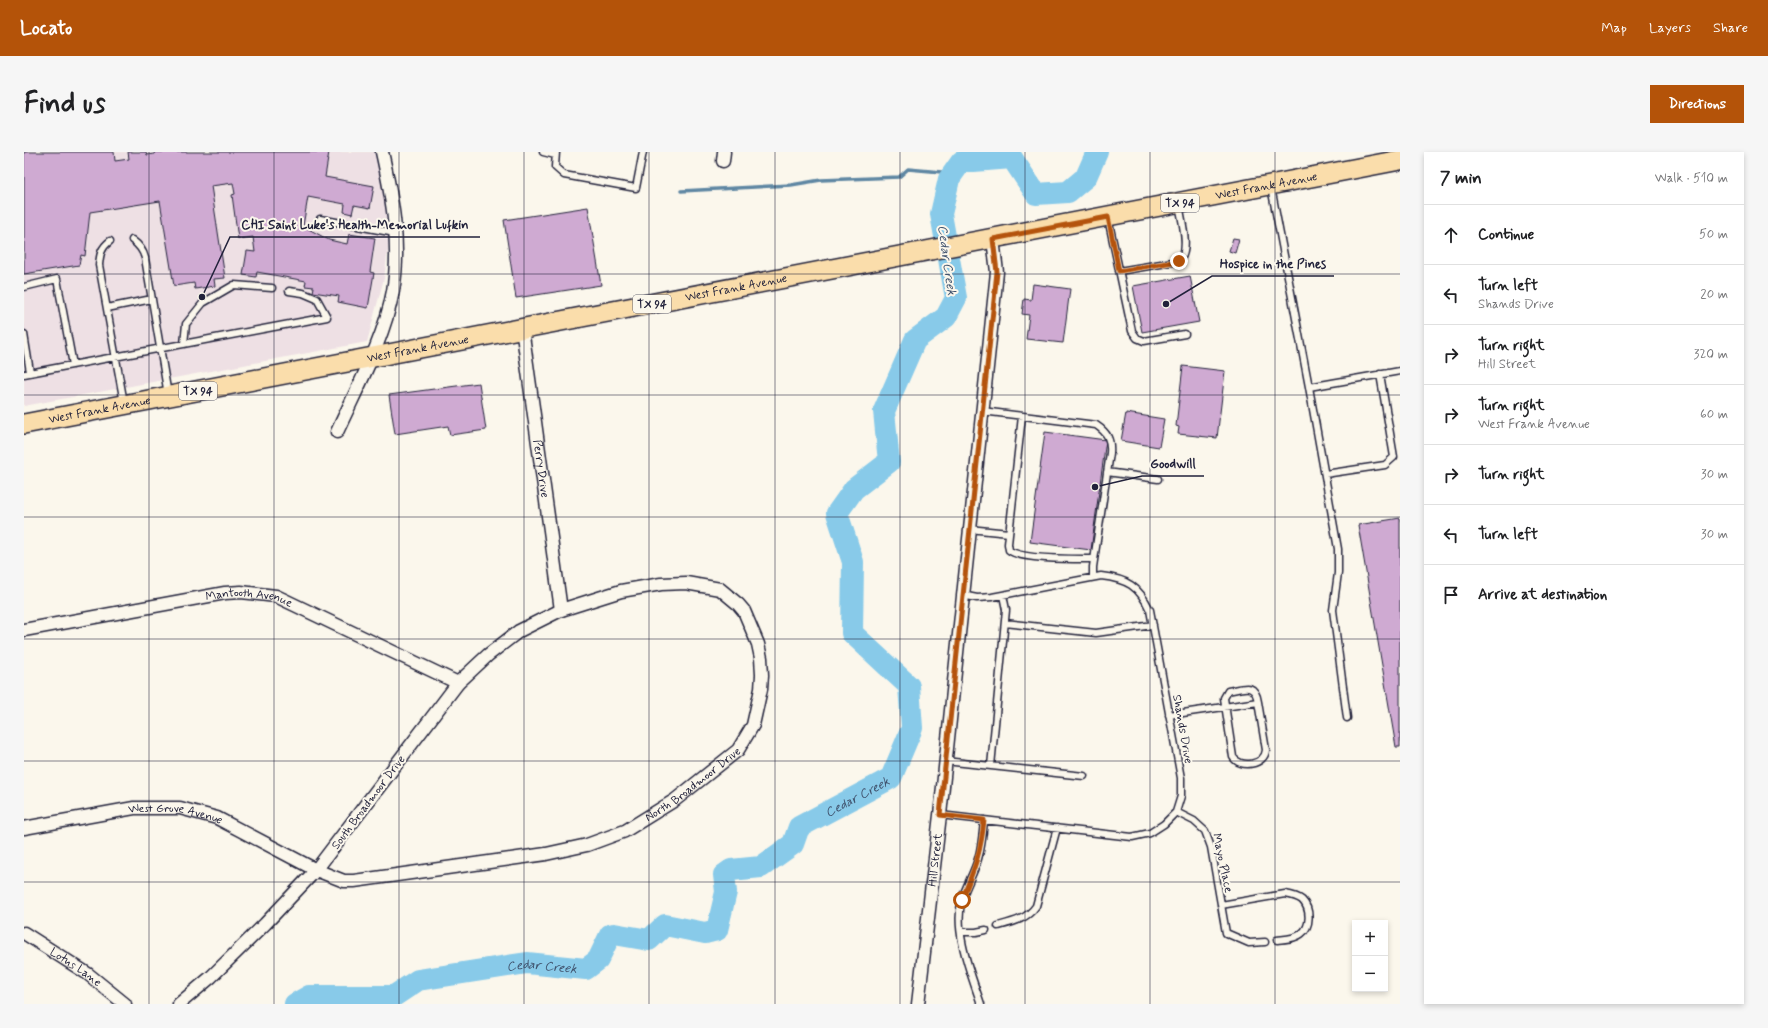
<!DOCTYPE html>
<meta charset="utf-8">
<style>
body{margin:0;font-family:Mynerve,sans-serif;background:#f6f6f6;color:#202124}
.controls{position:absolute;right:12px;bottom:12px;display:grid;overflow:hidden;border-radius:0px;box-shadow:0 2px 6px #0003}
.controls button{width:36px;height:36px;display:grid;place-items:center;padding:0;border:0;border-bottom:1px solid #e0e0e0;background:#fff;color:#202124;font:20px sans-serif}
.stop{position:absolute;width:12px;height:12px;margin:-9px;border:3px solid #b45309;border-radius:50%;background:#fff}
.stop.end{background:#b45309;border-color:#fff;box-shadow:0 1px 4px #0008}
.list{margin:0;padding:0;list-style:none}
h2{display:flex;justify-content:space-between;align-items:center;height:52px;margin:0;padding:0 16px;font-size:17px}
h2 small{font-size:13px;font-weight:400;color:#757577}
.list li{display:grid;grid-template-columns:26px 1fr auto;gap:12px;align-items:center;box-sizing:border-box;height:60px;padding:0 16px;border-top:1px solid #e0e0e0}
.list b{display:block;font-size:15px;white-space:nowrap}
.list p{margin:0;font-size:13px;white-space:nowrap;color:#757577}
.list em{font-size:13px;font-style:normal;color:#757577}
.icon{flex:none;width:22px;height:22px;fill:none;stroke:currentColor;stroke-width:2;stroke-linecap:round;stroke-linejoin:round}
.map{position:relative;flex:none;width:1376px;height:852px;overflow:hidden;border-radius:0px}
header{display:flex;align-items:center;gap:24px;box-sizing:border-box;height:56px;padding:0 20px;background:#b45309;color:#fff}
header strong{font-size:19px}
nav{display:flex;gap:22px;margin-inline-start:auto;font-size:14px}
.intro{display:flex;align-items:center;justify-content:space-between;box-sizing:border-box;height:96px;padding:0 24px}
h1{margin:0;font-size:28px}
.button{padding:10px 18px;border-radius:0px;background:#b45309;color:#fff;font-size:14px;font-weight:700}
main{display:flex;gap:24px;padding:0 24px}
aside{flex:1;background:#fff;border-radius:0px;box-shadow:0 2px 6px #0003}
.map>svg:first-child{display:block}
</style>
<header>
<strong>Locato</strong>
<nav><a>Map</a><a>Layers</a><a>Share</a></nav>
</header>
<div class="intro"><h1>Find us</h1><a class="button">Directions</a></div>
<main>
<div class="map">
<svg width="1376" height="852" viewBox="0 0 1376 852">
<rect width="100%" height="100%" fill="#fbf7ec"/>
<filter id="ink" filterUnits="userSpaceOnUse"><feTurbulence type="fractalNoise" baseFrequency=".025" numOctaves="2"/><feDisplacementMap in="SourceGraphic" scale="8" xChannelSelector="R" yChannelSelector="G"/><feConvolveMatrix kernelMatrix="1 2 1 2 8 2 1 2 1" color-interpolation-filters="sRGB"/></filter>
<g filter="url(#ink)">
<path fill="#eee0e4" d="M 0,0 L 352,0 L 360,43 L 365,91 L 360,126 L 343,190 L 0,254 Z"/>
<g fill="none" stroke-linecap="round" stroke-linejoin="round">
<path stroke="#5f87a3" stroke-width="3.5" d="M 657,39 L 767,33 L 797,28 L 875,25 L 884,17 L 929,21"/>
<path stroke="#88cae9" stroke-width="22" id="s1" d="M 271,852 L 285,844 L 370,844 L 394,828 L 503,811 L 562,817 L 574,808 L 586,783 L 590,782 L 625,788 L 641,773 L 681,781 L 693,778 L 702,740 L 700,723 L 707,718 L 737,715 L 769,692 L 775,675 L 867,626 L 888,576 L 885,534 L 828,481 L 829,410 L 813,361 L 830,337 L 865,310 L 860,259 L 891,188 L 922,165 L 932,146 L 917,62 L 925,27 L 937,10 L 988,6 L 1012,42 L 1044,40 L 1062,25 L 1073,0"/>
</g>
<path fill="#cfaad2" stroke="#22223b" d="M 0,0 L 90,0 L 91,9 L 105,7 L 104,0 L 122,0 L 123,3 L 130,2 L 131,0 L 305,0 L 301,25 L 350,34 L 346,56 L 330,53 L 328,62 L 320,60 L 321,52 L 284,45 L 279,74 L 305,88 L 323,92 L 325,82 L 351,86 L 346,120 L 350,121 L 344,156 L 314,150 L 315,144 L 289,140 L 290,135 L 281,134 L 282,129 L 233,120 L 232,125 L 219,123 L 223,99 L 231,100 L 229,85 L 214,87 L 208,43 L 211,42 L 209,31 L 187,34 L 201,126 L 190,127 L 191,134 L 171,137 L 170,131 L 150,134 L 136,49 L 66,60 L 61,104 L 57,103 L 55,113 L 0,122 Z
M 564,55 L 577,133 L 492,146 L 480,68 Z
M 1209,86 L 1215,87 L 1211,101 L 1205,99 Z
M 1166,124 L 1175,170 L 1118,180 L 1109,134 Z
M 1009,132 L 1046,137 L 1039,191 L 1002,187 L 1005,163 L 998,162 L 1000,147 L 1007,148 Z
M 1159,214 L 1201,219 L 1193,286 L 1154,282 L 1155,275 L 1152,274 Z
M 455,231 L 462,278 L 426,283 L 424,274 L 371,282 L 365,243 Z
M 1102,261 L 1140,267 L 1135,295 L 1097,289 Z
M 1021,280 L 1082,288 L 1067,398 L 1006,390 Z
M 1376,366 L 1376,595 L 1372,595 L 1334,373 Z"/>
<g fill="none" stroke-linecap="round" stroke-linejoin="round">
<g stroke="#22223b" stroke-width="9">
<path id="lane" d="M 519,0 L 531,3
M 532,0 L 531,15 L 540,23 L 612,36 L 619,0
M 1247,35 L 1285,235 L 1314,397 L 1314,421 L 1309,458 L 1323,566
M 1084,66 L 1108,179 L 1113,186 L 1120,189 L 1161,182
M 296,67 L 371,81
M 108,88 C 115,93 119,98 121,106 L 144,243
M 86,89 C 77,96 76,102 75,113 L 100,251
M 1095,119 L 1155,109 C 1167,99 1157,66 1155,52
M 0,135 L 33,127 L 49,213
M 83,156 L 128,147
M 0,182 L 6,220
M 160,192 L 162,172 L 179,151 L 210,133 L 248,136
M 0,222 L 303,165 L 293,147 L 279,141 L 265,139
M 1285,235 L 1376,219
M 958,259 L 1072,273 C 1084,281 1087,288 1086,301 L 1069,415 L 1069,425
M 998,264 L 984,392 L 985,398 C 996,408 1053,407 1070,407
M 1083,320 L 1134,327
M 1301,322 L 1361,313 L 1370,305 L 1356,222
M 945,377 L 985,381
M 981,471 L 1072,481 L 1129,473
M 1145,563 L 1234,550 L 1242,598 C 1241,613 1216,617 1209,605 L 1200,546 L 1204,539 C 1220,536 1231,530 1234,550
M 921,609 L 1060,624
M 967,614 L 982,458 L 979,443
M 1152,660 L 1170,669 L 1181,679 L 1187,695 L 1202,781 L 1225,791 L 1241,790
M 916,663 L 1108,685 L 1126,681 L 1140,672 L 1152,660 L 1157,644 L 1157,626 L 1126,458 C 1115,434 1103,427 1077,424 L 968,445 L 953,446 L 938,443
M 1197,753 L 1261,742 C 1267,743 1273,744 1278,748 C 1287,757 1287,775 1277,782 C 1271,787 1261,787 1253,788
M 974,774 C 989,770 1003,767 1012,754 L 1033,676
M 937,780 L 952,780 L 962,778
M 957,852 C 947,822 929,779 938,747 C 942,734 950,721 954,707 C 958,694 959,681 960,668"/>
</g>
<g stroke="#22223b" stroke-width="15">
<g id="street">
<path d="M 699,9 L 700,0"/>
<path id="s2" d="M 498,176 L 537,458"/>
<path d="M 313,280 C 334,234 360,188 369,139 C 377,92 368,45 358,0"/>
<path id="s3" d="M 0,478 L 201,441 L 217,440 L 252,444 L 434,531"/>
<path id="s4" d="M 0,676 L 110,656 L 156,656 L 193,666 L 292,718 L 320,729 L 330,729 L 522,702 L 563,693 L 601,679 L 651,648 L 714,598 L 729,573 L 737,537 L 738,523 L 737,506 L 734,492 L 720,459 L 714,452 L 696,437 L 662,431 L 637,432 L 597,439 L 537,458 L 495,479 L 464,503 L 434,531 L 292,718 L 241,772 L 187,825 L 155,852"/>
<path id="s5" d="M 0,781 L 64,822 L 101,852"/>
<path id="s6" d="M 894,852 L 916,663 L 973,120 L 969,87"/>
</g>
</g>
<g stroke="#22223b" stroke-width="22">
<g id="primary">
<path id="s7" d="M 0,272 L 1376,8"/>
</g>
</g>
<use href="#lane" stroke="#fbf7ec" stroke-width="6"/>
<use href="#street" stroke="#fbf7ec" stroke-width="12"/>
<use href="#primary" stroke="#faddab" stroke-width="19"/>
</g>
</g>
<g fill="none" stroke-linecap="round" stroke-linejoin="round" filter="url(#ink)">
<path stroke="#b45309" stroke-width="5" d="M 938,748 C 950,717 957,701 960,668 L 916,663 L 973,120 L 969,87 L 1084,65 L 1095,119 L 1155,109"/>
</g>
<path fill="none" stroke="#22223b" stroke-width="1" stroke-opacity="0.55" d="M 125,0 L 125,852M 250,0 L 250,852M 375,0 L 375,852M 500,0 L 500,852M 625,0 L 625,852M 751,0 L 751,852M 876,0 L 876,852M 1001,0 L 1001,852M 1126,0 L 1126,852M 1251,0 L 1251,852M 0,122 L 1376,122M 0,243 L 1376,243M 0,365 L 1376,365M 0,487 L 1376,487M 0,609 L 1376,609M 0,730 L 1376,730"/>
<g text-anchor="middle" stroke-width="4" stroke-linejoin="round" paint-order="stroke">
<g fill="#fbf7ec" stroke="#636270" stroke-width="1">
<rect x="1137" y="42" width="38" height="18" rx="3"/>
<rect x="609" y="143" width="38" height="18" rx="3"/>
<rect x="155" y="230" width="38" height="18" rx="3"/>
</g>
<g font-size="11" font-weight="bold" fill="#22223b">
<text x="1156" y="55">TX 94</text>
<text x="628" y="156">TX 94</text>
<text x="174" y="243">TX 94</text>
</g>
<g font-size="12" fill="#22223b" stroke="#fbf7ec">
<text dy="4" stroke="none"><textPath href="#s7" startOffset="1265">West Frank Avenue</textPath></text>
<text dy="4" stroke="none"><textPath href="#s7" startOffset="725">West Frank Avenue</textPath></text>
<text dy="4" stroke="none"><textPath href="#s7" startOffset="401">West Frank Avenue</textPath></text>
<text dy="4" stroke="none"><textPath href="#s7" startOffset="77">West Frank Avenue</textPath></text>
<text dy="4" stroke="none"><textPath href="#s2" startOffset="142">Perry Drive</textPath></text>
<text dy="4" stroke="none"><textPath href="#s3" startOffset="229">Mantooth Avenue</textPath></text>
<text transform="translate(1159 577) rotate(80)" y="4">Shands Drive</text>
<text dy="4" stroke="none"><textPath href="#s4" startOffset="707">North Broadmoor Drive</textPath></text>
<text transform="translate(344 650) rotate(-53)" y="4">South Broadmoor Drive</text>
<text dy="4" stroke="none"><textPath href="#s4" startOffset="154">West Grove Avenue</textPath></text>
<text dy="4" stroke="none"><textPath href="#s6" startOffset="145">Hill Street</textPath></text>
<text transform="translate(1199 711) rotate(78)" y="4">Mayo Place</text>
<text dy="4" stroke="none"><textPath href="#s5" startOffset="62">Lotus Lane</textPath></text>
</g>
<g font-size="13" font-style="italic" fill="#41546f" stroke="#fbf7ec">
<text transform="translate(924 108) rotate(82)" y="5">Cedar Creek</text>
<text dy="5" stroke="none"><textPath href="#s1" startOffset="675">Cedar Creek</textPath></text>
<text dy="5" stroke="none"><textPath href="#s1" startOffset="255">Cedar Creek</textPath></text>
</g>
</g>
<path fill="none" stroke="#22223b" stroke-width="1.5" d="M178 145L206 85H456M1142 152L1188 124H1310M1071 335L1118 324H1180"/>
<g fill="#22223b" stroke="#fbf7ec" stroke-width="1.5">
<circle cx="178" cy="145" r="4"/>
<circle cx="1142" cy="152" r="4"/>
<circle cx="1071" cy="335" r="4"/>
</g>
<g font-size="13" text-anchor="middle" font-weight="bold" fill="#22223b" stroke="#fbf7ec" stroke-width="4" stroke-linejoin="round" paint-order="stroke">
<text x="331" y="77">CHI Saint Luke's Health-Memorial Lufkin</text>
<text x="1249" y="116">Hospice in the Pines</text>
<text x="1149" y="316">Goodwill</text>
</g>
</svg>
<div class="controls">
<button>+</button>
<button>−</button>
</div>
<div class="stop" style="left:938px;top:748px"></div>
<div class="stop end" style="left:1155px;top:109px"></div>
</div>
<aside>
<h2>7 min<small>Walk · 510 m</small></h2>
<ul class="list">
<li><svg class="icon" aria-label="ahead" viewBox="0 0 24 24"><path d="M12 20V5M6 11l6-6 6 6"/></svg><div><b>Continue</b></div><em>50 m</em></li>
<li><svg class="icon" aria-label="left" viewBox="0 0 24 24"><path d="M17 20v-9H6M10 6l-5 5 5 5"/></svg><div><b>Turn left</b><p>Shands Drive</p></div><em>20 m</em></li>
<li><svg class="icon" aria-label="right" viewBox="0 0 24 24"><path d="M7 20v-9h11M14 6l5 5-5 5"/></svg><div><b>Turn right</b><p>Hill Street</p></div><em>320 m</em></li>
<li><svg class="icon" aria-label="right" viewBox="0 0 24 24"><path d="M7 20v-9h11M14 6l5 5-5 5"/></svg><div><b>Turn right</b><p>West Frank Avenue</p></div><em>60 m</em></li>
<li><svg class="icon" aria-label="right" viewBox="0 0 24 24"><path d="M7 20v-9h11M14 6l5 5-5 5"/></svg><div><b>Turn right</b></div><em>30 m</em></li>
<li><svg class="icon" aria-label="left" viewBox="0 0 24 24"><path d="M17 20v-9H6M10 6l-5 5 5 5"/></svg><div><b>Turn left</b></div><em>30 m</em></li>
<li><svg class="icon" aria-label="arrive" viewBox="0 0 24 24"><path d="M6 21V4h12l-3 4 3 4H6"/></svg><div><b>Arrive at destination</b></div></li>
</ul>
</aside>
</main>
